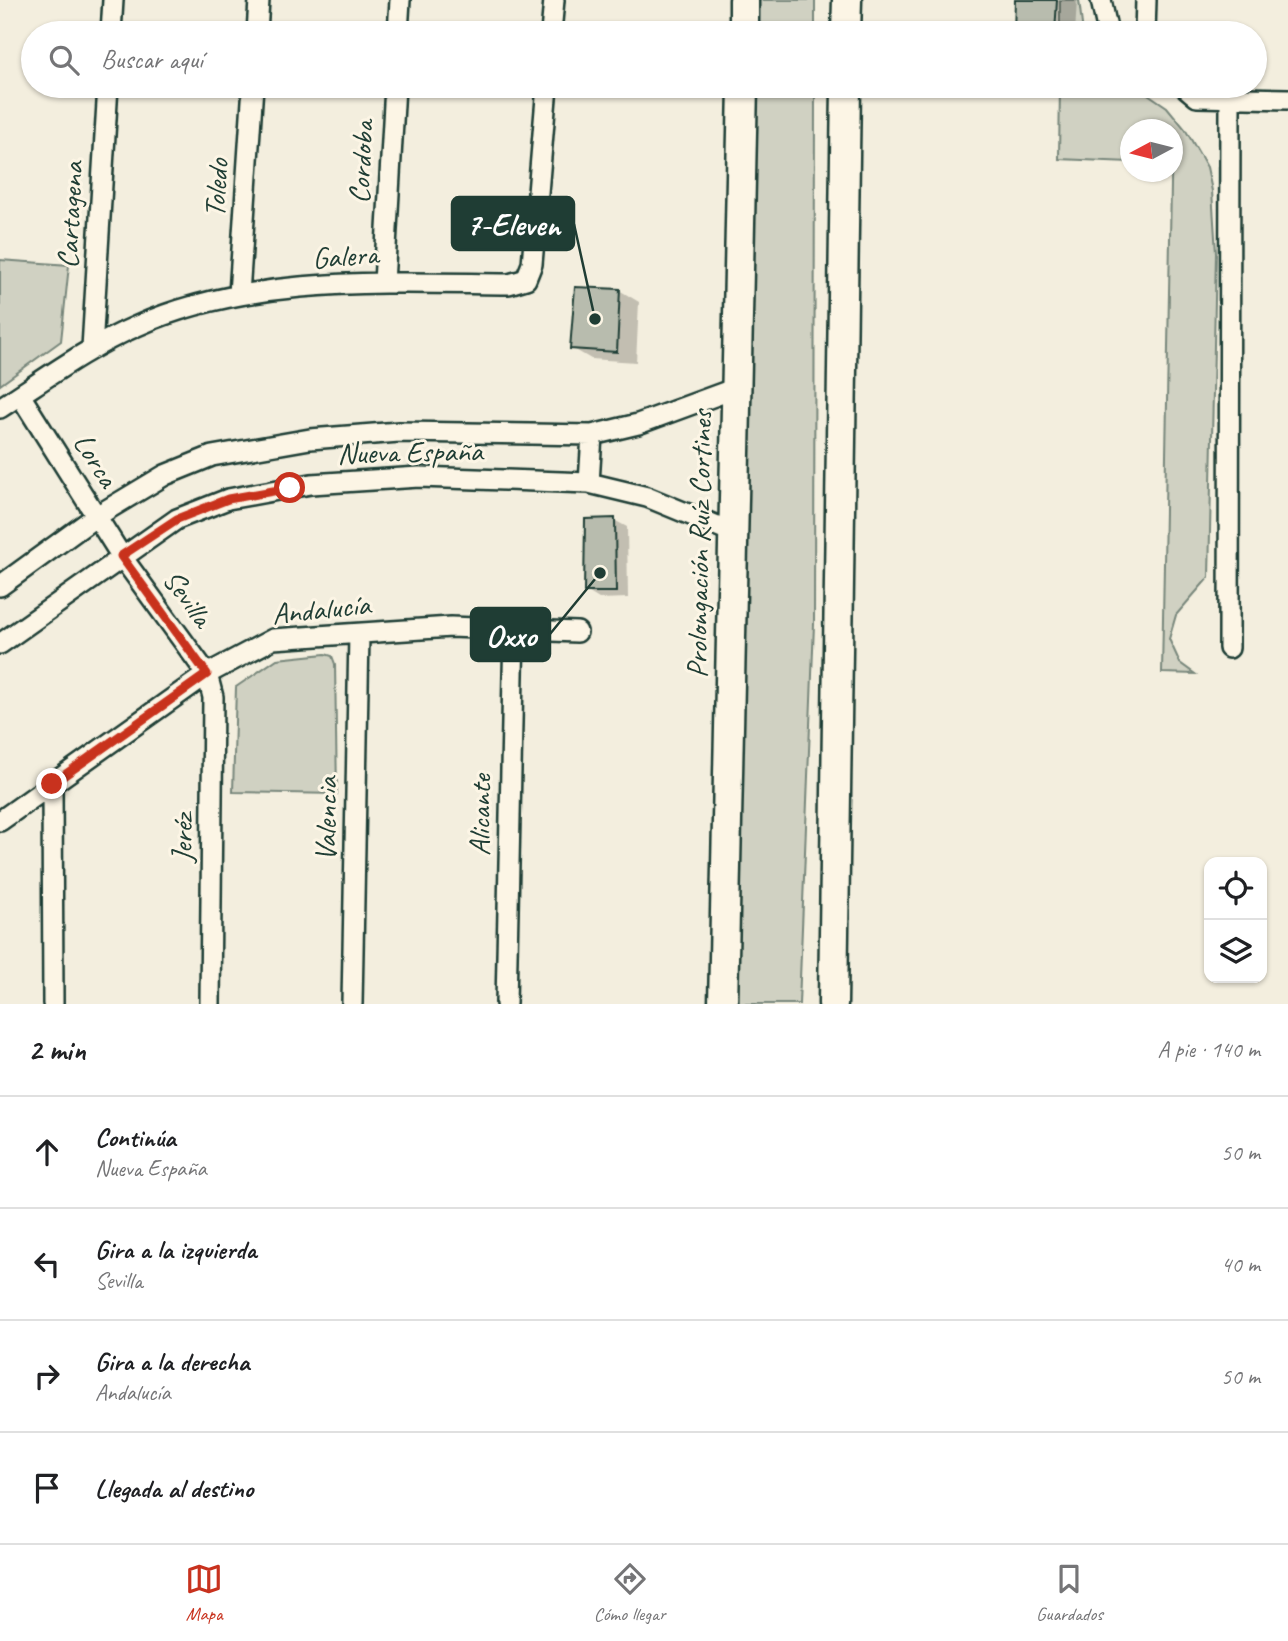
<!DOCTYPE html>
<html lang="es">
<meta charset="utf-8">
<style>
body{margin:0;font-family:Caveat,sans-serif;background:#f2f2f2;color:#202124}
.controls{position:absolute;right:21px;bottom:21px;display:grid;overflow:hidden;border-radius:14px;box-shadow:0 2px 5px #0004}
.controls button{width:63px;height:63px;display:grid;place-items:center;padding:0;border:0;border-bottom:2px solid #e0e0e0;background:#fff;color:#202124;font:35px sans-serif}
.compass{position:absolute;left:1120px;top:119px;width:63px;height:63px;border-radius:50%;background:#fff;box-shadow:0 2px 5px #0004;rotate:263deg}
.stop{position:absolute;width:21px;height:21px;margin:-16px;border:5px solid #c8321e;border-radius:50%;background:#fff}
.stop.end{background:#c8321e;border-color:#fff;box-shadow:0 2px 7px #0008}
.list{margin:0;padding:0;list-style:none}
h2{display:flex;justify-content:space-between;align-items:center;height:91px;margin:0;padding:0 28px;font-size:30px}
h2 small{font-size:23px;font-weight:400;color:#757577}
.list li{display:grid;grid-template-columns:46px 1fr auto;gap:21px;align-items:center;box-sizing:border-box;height:112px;padding:0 28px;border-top:2px solid #e0e0e0}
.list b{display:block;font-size:26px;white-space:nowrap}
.list p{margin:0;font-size:23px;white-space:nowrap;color:#757577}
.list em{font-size:23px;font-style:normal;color:#757577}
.icon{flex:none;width:38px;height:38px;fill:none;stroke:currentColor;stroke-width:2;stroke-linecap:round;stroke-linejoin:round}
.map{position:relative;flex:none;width:1288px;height:1004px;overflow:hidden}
.search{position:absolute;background:#fff;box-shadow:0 2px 5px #0004;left:21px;right:21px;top:21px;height:77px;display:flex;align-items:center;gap:18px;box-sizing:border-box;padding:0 24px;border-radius:38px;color:#757577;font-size:26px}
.sheet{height:539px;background:#fff}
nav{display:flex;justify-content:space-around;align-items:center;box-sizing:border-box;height:98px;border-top:2px solid #e0e0e0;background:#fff;font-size:19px;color:#757577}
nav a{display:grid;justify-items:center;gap:4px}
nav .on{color:#c8321e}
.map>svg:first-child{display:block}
</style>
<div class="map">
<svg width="1288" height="1004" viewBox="0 0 1288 1004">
<rect width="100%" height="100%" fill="#f3eede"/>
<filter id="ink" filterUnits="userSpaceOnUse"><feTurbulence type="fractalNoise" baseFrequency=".0143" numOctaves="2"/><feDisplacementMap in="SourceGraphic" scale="14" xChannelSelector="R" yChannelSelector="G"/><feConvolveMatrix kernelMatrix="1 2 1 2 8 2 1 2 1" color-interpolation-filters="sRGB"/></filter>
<g filter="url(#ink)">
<path fill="#d0d1c2" stroke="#78877b" stroke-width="2" d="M 757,0 L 815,0 L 815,33 L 756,33 Z
M 1060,0 L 1079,0 L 1083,33 L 1060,33 Z
M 755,86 L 815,86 L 814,624 L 799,1004 L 735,1004 Z
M 1060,86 L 1136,86 L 1167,107 L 1185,129 L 1207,167 L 1212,191 L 1216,253 L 1209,577 L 1176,615 L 1169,639 L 1180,663 L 1195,674 L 1162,673 L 1172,130 L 1130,130 L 1130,162 L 1059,159 Z
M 0,260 L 69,265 L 61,341 L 0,385 Z
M 325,654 L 332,656 L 335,664 L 337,794 L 233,792 L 236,687 L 277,659 Z"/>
<path fill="#0003" d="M 1017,0 L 1077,0 L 1075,33 L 1016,33 Z
M 619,290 L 639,302 L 636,362 L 591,359 L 572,348 Z
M 614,520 L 627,527 L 628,598 L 599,599 L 586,591 Z"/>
<path fill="#b8bcae" stroke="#1f3d34" stroke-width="2" d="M 1015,0 L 1057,0 L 1055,33 L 1014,33 Z
M 575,287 L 620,289 L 617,352 L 570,349 Z
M 615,518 L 616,592 L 584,592 L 585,519 Z"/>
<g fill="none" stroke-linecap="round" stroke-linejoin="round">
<g stroke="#1f3d34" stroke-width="24">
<path id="minor" d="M 1101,0 L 1108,33
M 111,33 L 113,0
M 257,33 L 259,0
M 398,33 L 400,0
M 551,33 L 554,0
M 1145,33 L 1146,0
M 1184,86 L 1197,97 L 1288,99
M 384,283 L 395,86
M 239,294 L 253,86
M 92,348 L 108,86
M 20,395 L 122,557 L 207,674 L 213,697 L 210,1004
M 0,408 C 45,379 88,347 137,326 C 251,275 387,283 509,284 L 526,279 L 532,264 L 547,86
M 589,483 L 592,435
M 0,586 L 95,517 L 165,475 L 212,456 L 310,439 L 399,432 L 592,435 L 638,424 L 736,388
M 0,644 L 177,519 L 228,499 L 311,484 L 419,477 L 589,483 L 647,497 L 732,532
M 1229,648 L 1230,98
M 52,784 L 53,1004
M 0,821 L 207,674 L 273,639 L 451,627 L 577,632
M 352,1004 L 359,634
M 506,1004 L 514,628"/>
</g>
<g stroke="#1f3d34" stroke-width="33">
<path id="secondary" d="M 744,33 L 744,0
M 846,33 L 847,0
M 723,1004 L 743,86
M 833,1004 L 846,86"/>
</g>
<use href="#minor" stroke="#fcf5e5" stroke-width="19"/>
<use href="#secondary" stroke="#fcf5e5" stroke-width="28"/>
</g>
</g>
<g fill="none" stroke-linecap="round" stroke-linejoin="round" filter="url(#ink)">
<path stroke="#c8321e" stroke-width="9" d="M 52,784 L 207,674 L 121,556 L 177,519 L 228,499 L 290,488"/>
</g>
<g text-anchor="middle" stroke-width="6" stroke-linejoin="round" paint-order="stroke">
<g font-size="30" fill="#1f3d34" stroke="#fcf5e5">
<text transform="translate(361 162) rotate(-87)" y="10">Cordoba</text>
<text transform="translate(216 188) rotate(-86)" y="10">Toledo</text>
<text transform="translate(70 215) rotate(-87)" y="10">Cartagena</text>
<text transform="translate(345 256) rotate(-4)" y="10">Galera</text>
<text transform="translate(410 452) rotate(-1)" y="10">Nueva España</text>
<text transform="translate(96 460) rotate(58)" y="10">Lorca</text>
<text transform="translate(699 544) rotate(-89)" y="10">Prolongación Ruíz Cortines</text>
<text transform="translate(188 598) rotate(54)" y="10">Sevilla</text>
<text transform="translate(321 609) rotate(-6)" y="10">Andalucía</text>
<text transform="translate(480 815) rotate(-89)" y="10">Alicante</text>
<text transform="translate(326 819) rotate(-89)" y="10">Valencia</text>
<text transform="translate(182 838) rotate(-89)" y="10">Jeréz</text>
</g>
</g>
<path fill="none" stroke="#1f3d34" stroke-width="2.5" d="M595 319L574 224M600 573L550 634"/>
<g fill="#1f3d34" stroke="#fcf5e5" stroke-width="2.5">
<circle cx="595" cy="319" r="7"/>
<circle cx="600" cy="573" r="7"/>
</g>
<g fill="#1f3d34" stroke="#1f3d34" stroke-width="2.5">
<rect x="452" y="197" width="122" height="53" rx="7"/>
<rect x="471" y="608" width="79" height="53" rx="7"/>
</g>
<g font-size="32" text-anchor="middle" font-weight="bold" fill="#fff">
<text x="513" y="235">7-Eleven</text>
<text x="511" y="646">Oxxo</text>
</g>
</svg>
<div class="controls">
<button><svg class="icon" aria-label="locate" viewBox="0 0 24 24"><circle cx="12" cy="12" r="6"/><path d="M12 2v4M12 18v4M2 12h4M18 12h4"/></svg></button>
<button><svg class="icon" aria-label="layers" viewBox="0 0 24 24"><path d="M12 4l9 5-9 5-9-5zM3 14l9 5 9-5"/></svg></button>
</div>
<svg class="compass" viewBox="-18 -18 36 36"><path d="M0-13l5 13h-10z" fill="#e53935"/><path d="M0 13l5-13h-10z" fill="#757577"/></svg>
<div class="stop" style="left:290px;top:488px"></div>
<div class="stop end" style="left:52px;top:784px"></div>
<div class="search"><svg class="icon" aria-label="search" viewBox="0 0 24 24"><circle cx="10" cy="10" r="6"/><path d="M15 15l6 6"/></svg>Buscar aquí</div>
</div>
<section class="sheet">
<h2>2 min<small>A pie · 140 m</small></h2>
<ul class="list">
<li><svg class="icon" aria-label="ahead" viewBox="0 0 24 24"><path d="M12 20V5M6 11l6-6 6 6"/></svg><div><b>Continúa</b><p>Nueva España</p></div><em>50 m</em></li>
<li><svg class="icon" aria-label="left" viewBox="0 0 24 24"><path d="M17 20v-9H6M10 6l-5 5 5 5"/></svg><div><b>Gira a la izquierda</b><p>Sevilla</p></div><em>40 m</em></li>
<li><svg class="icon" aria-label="right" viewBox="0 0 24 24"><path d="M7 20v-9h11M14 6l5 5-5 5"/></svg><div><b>Gira a la derecha</b><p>Andalucía</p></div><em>50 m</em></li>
<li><svg class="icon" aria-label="arrive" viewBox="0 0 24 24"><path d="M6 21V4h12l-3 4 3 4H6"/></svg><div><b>Llegada al destino</b></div></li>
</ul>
</section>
<nav>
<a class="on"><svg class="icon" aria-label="map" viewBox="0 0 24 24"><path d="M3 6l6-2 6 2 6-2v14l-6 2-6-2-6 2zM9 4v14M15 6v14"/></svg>Mapa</a>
<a><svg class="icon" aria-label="directions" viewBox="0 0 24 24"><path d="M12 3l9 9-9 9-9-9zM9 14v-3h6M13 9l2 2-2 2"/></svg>Cómo llegar</a>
<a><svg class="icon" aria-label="saved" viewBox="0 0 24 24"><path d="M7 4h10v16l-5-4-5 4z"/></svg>Guardados</a>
</nav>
